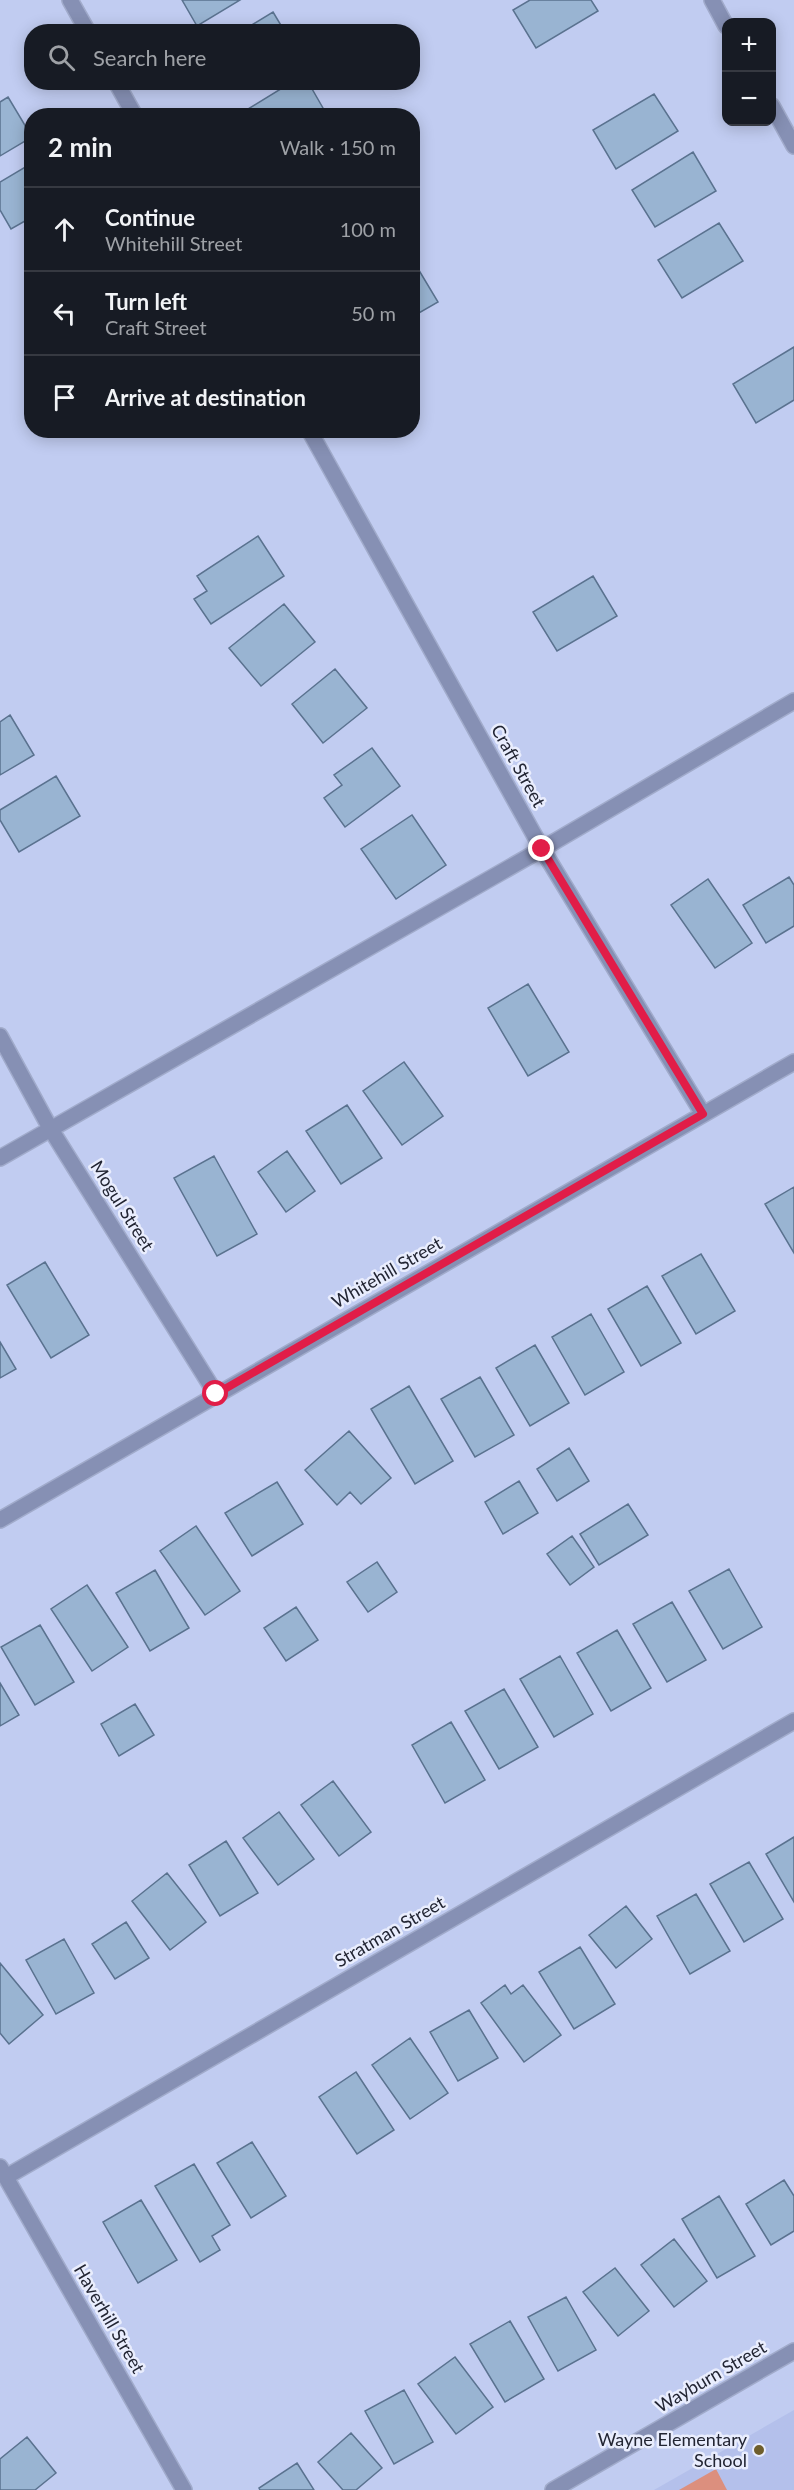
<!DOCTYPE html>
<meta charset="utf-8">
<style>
body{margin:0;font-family:Lato,sans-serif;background:#20242c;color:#f1f3f6}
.controls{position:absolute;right:18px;top:18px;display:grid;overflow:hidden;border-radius:12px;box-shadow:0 3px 15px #0003}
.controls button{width:54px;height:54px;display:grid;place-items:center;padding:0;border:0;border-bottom:2px solid #363941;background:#171b24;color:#f1f3f6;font:30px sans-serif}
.stop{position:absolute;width:18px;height:18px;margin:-14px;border:4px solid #e11d48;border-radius:50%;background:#fff}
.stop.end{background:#e11d48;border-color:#fff;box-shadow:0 2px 6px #0008}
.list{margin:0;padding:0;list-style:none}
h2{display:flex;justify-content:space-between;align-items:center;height:78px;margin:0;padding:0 24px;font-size:26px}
h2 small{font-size:20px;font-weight:400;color:#9ea1a6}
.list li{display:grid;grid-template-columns:39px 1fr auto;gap:18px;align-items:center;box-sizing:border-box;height:84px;padding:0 24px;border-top:2px solid #363941}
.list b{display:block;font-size:22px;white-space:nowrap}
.list p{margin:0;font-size:20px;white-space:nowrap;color:#9ea1a6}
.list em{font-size:20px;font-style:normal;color:#9ea1a6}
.icon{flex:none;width:33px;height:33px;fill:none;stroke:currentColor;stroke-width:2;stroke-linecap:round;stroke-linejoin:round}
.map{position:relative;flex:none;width:794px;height:2490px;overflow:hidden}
.search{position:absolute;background:#171b24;box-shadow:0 3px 15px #0003;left:24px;top:24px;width:396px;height:66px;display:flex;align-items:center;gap:15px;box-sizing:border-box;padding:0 21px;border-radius:24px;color:#9ea1a6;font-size:22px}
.panel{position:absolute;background:#171b24;box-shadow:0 3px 15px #0003;left:24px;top:108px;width:396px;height:330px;border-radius:24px}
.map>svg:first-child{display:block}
</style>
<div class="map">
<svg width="794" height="2490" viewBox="0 0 794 2490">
<rect width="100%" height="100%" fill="#c1ccf1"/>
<path fill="#b4c0eb" d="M 794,2410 L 794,2490 L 654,2490 Z"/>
<path fill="#dc8f7e" d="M 716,2469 L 727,2490 L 679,2490 Z"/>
<path fill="#99b4d2" stroke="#5a728f" stroke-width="1.5" d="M 182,0 L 240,0 L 197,26 Z
M 530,0 L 591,0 L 598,11 L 536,48 L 513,10 Z
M 273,12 L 285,32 L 240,32 Z
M 292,82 L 308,82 L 327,115 L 245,116 L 243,112 Z
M 654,94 L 678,131 L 616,169 L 593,130 Z
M 8,97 L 32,137 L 0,156 L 0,102 Z
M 693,152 L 716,191 L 655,227 L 632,190 Z
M 32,163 L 32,217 L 11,229 L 0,210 L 0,182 Z
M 719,223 L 743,261 L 682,298 L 658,260 Z
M 414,262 L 438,302 L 412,317 L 412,263 Z
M 794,347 L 794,400 L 756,423 L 733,384 Z
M 258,536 L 284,576 L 211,624 L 194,599 L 207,591 L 197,576 Z
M 593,576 L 617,616 L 557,651 L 533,612 Z
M 284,604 L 315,642 L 261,686 L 229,648 Z
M 335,669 L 367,708 L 323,743 L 292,704 Z
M 10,715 L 34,755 L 0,775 L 0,722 Z
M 372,748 L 400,786 L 345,827 L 324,798 L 342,785 L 334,775 Z
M 56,776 L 80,816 L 19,852 L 0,820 L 0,810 Z
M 412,815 L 446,865 L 396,899 L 361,849 Z
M 789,877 L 794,885 L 794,926 L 766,943 L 743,905 Z
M 708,879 L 752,943 L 715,968 L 671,905 Z
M 528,984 L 569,1052 L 528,1076 L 488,1008 Z
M 404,1062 L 443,1116 L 402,1145 L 363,1091 Z
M 347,1105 L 382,1158 L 341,1184 L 306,1131 Z
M 287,1151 L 315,1191 L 286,1212 L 258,1172 Z
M 214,1156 L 257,1234 L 217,1256 L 174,1178 Z
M 794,1187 L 794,1253 L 765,1204 Z
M 701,1254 L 735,1311 L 696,1334 L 662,1276 Z
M 45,1262 L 89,1335 L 51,1358 L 7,1285 Z
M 647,1286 L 681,1343 L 641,1366 L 608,1309 Z
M 591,1314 L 624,1372 L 585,1395 L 552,1337 Z
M 0,1342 L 16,1369 L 0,1378 Z
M 535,1345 L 569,1403 L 530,1426 L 496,1368 Z
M 480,1377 L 514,1435 L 475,1457 L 441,1399 Z
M 409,1386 L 453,1461 L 415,1484 L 371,1409 Z
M 349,1431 L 391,1478 L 361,1504 L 350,1492 L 337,1505 L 305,1470 Z
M 569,1448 L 589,1481 L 557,1501 L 537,1469 Z
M 519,1481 L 538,1513 L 503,1534 L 485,1502 Z
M 277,1482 L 303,1524 L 252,1556 L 225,1513 Z
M 628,1504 L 648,1535 L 599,1565 L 580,1534 Z
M 196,1526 L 240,1591 L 205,1615 L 160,1551 Z
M 572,1536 L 594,1567 L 570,1585 L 547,1554 Z
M 377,1562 L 397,1592 L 368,1612 L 347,1582 Z
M 729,1569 L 762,1627 L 723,1649 L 689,1591 Z
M 155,1570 L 189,1628 L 150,1651 L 116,1593 Z
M 87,1585 L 128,1647 L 92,1671 L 51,1609 Z
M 672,1602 L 706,1660 L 667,1682 L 633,1624 Z
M 296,1607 L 318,1640 L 286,1661 L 264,1628 Z
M 40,1625 L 74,1682 L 35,1705 L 1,1647 Z
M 617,1630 L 651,1688 L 611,1711 L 577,1653 Z
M 560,1656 L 593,1714 L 554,1737 L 520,1679 Z
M 0,1683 L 19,1715 L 0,1726 Z
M 504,1689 L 538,1747 L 499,1769 L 465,1711 Z
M 135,1704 L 154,1735 L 119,1756 L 101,1724 Z
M 451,1722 L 485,1780 L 445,1803 L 412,1745 Z
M 333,1781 L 371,1832 L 339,1856 L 301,1805 Z
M 279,1812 L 314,1859 L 278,1885 L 243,1838 Z
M 794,1837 L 794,1902 L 766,1854 Z
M 226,1841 L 258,1893 L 220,1916 L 189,1865 Z
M 749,1862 L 783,1919 L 744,1942 L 710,1884 Z
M 167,1873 L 206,1922 L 170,1950 L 132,1901 Z
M 696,1894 L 730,1951 L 690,1974 L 657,1916 Z
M 626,1906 L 652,1939 L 616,1968 L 589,1935 Z
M 126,1922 L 149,1958 L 115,1979 L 92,1944 Z
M 64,1939 L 94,1993 L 56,2014 L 26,1960 Z
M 580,1947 L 615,2004 L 574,2029 L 539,1972 Z
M 0,1963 L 43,2015 L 9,2044 L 0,2033 Z
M 505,1985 L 511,1994 L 523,1985 L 561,2035 L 524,2062 L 481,2003 Z
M 469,2010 L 498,2058 L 458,2081 L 430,2032 Z
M 410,2038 L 448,2093 L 410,2119 L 372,2065 Z
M 356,2072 L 394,2130 L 357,2154 L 319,2097 Z
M 252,2142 L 286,2196 L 251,2218 L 217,2163 Z
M 194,2164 L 230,2225 L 212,2236 L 220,2250 L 200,2262 L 155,2186 Z
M 784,2180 L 794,2196 L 794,2231 L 771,2245 L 746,2204 Z
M 719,2196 L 755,2256 L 717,2278 L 682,2219 Z
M 141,2200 L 177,2260 L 138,2283 L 103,2222 Z
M 674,2239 L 707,2281 L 674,2307 L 641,2265 Z
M 615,2268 L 649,2311 L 618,2336 L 583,2292 Z
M 566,2297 L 596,2350 L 558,2371 L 528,2317 Z
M 510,2321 L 544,2379 L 505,2402 L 470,2344 Z
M 455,2357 L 493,2407 L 456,2434 L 418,2384 Z
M 404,2390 L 433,2442 L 394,2464 L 365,2411 Z
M 351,2433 L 382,2468 L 356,2490 L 343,2490 L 318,2462 Z
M 27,2437 L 56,2473 L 35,2490 L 0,2490 L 0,2459 Z
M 297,2463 L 314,2490 L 260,2490 L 259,2488 Z"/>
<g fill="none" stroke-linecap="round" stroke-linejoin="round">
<g stroke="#a1abcb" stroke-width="18">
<path id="minor" d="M 70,0 L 88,32
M 712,0 L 726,26
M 116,82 L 135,116
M 772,106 L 794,146
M 309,430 L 542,849 L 703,1114
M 0,1036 L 50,1128 L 216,1394
M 0,1158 L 542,849 L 794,701
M 0,1520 L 794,1062
M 0,2167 L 184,2490
M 6,2177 L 794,1721
M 553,2490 L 794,2351"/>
</g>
<use href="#minor" stroke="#8690b4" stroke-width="15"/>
</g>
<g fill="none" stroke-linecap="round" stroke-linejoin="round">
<path stroke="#e11d48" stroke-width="8" d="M 216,1394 L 703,1114 L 542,849"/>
</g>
<circle fill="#6e5e2c" stroke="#e9edfd" stroke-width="2" cx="759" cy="2450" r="6"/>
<g text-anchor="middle" stroke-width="5" stroke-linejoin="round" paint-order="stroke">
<g font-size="18" fill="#222533" stroke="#e9edfd">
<text transform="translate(518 766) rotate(61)" y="6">Craft Street</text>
<text transform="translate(122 1206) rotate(58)" y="6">Mogul Street</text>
<text transform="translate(387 1273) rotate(-30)" y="6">Whitehill Street</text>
<text transform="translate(390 1932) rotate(-30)" y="6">Stratman Street</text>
<text transform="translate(109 2319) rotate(60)" y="6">Haverhill Street</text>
<text transform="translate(711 2377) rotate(-30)" y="6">Wayburn Street</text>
</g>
<g font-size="18" fill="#222533" stroke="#e9edfd" text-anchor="end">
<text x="747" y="2446">Wayne Elementary<tspan x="747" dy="21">School</tspan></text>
</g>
</g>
</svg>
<div class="controls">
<button>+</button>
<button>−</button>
</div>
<div class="stop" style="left:216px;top:1394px"></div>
<div class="stop end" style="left:542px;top:849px"></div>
<div class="search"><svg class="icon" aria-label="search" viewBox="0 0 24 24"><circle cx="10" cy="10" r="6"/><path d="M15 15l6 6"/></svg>Search here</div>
<section class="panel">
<h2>2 min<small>Walk · 150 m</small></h2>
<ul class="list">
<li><svg class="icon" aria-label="ahead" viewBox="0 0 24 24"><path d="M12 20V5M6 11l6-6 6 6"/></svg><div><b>Continue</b><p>Whitehill Street</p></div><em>100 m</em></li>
<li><svg class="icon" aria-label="left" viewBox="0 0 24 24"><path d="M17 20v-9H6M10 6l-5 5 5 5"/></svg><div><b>Turn left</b><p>Craft Street</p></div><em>50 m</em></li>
<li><svg class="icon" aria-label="arrive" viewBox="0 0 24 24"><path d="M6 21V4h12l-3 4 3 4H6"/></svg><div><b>Arrive at destination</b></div></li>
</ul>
</section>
</div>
